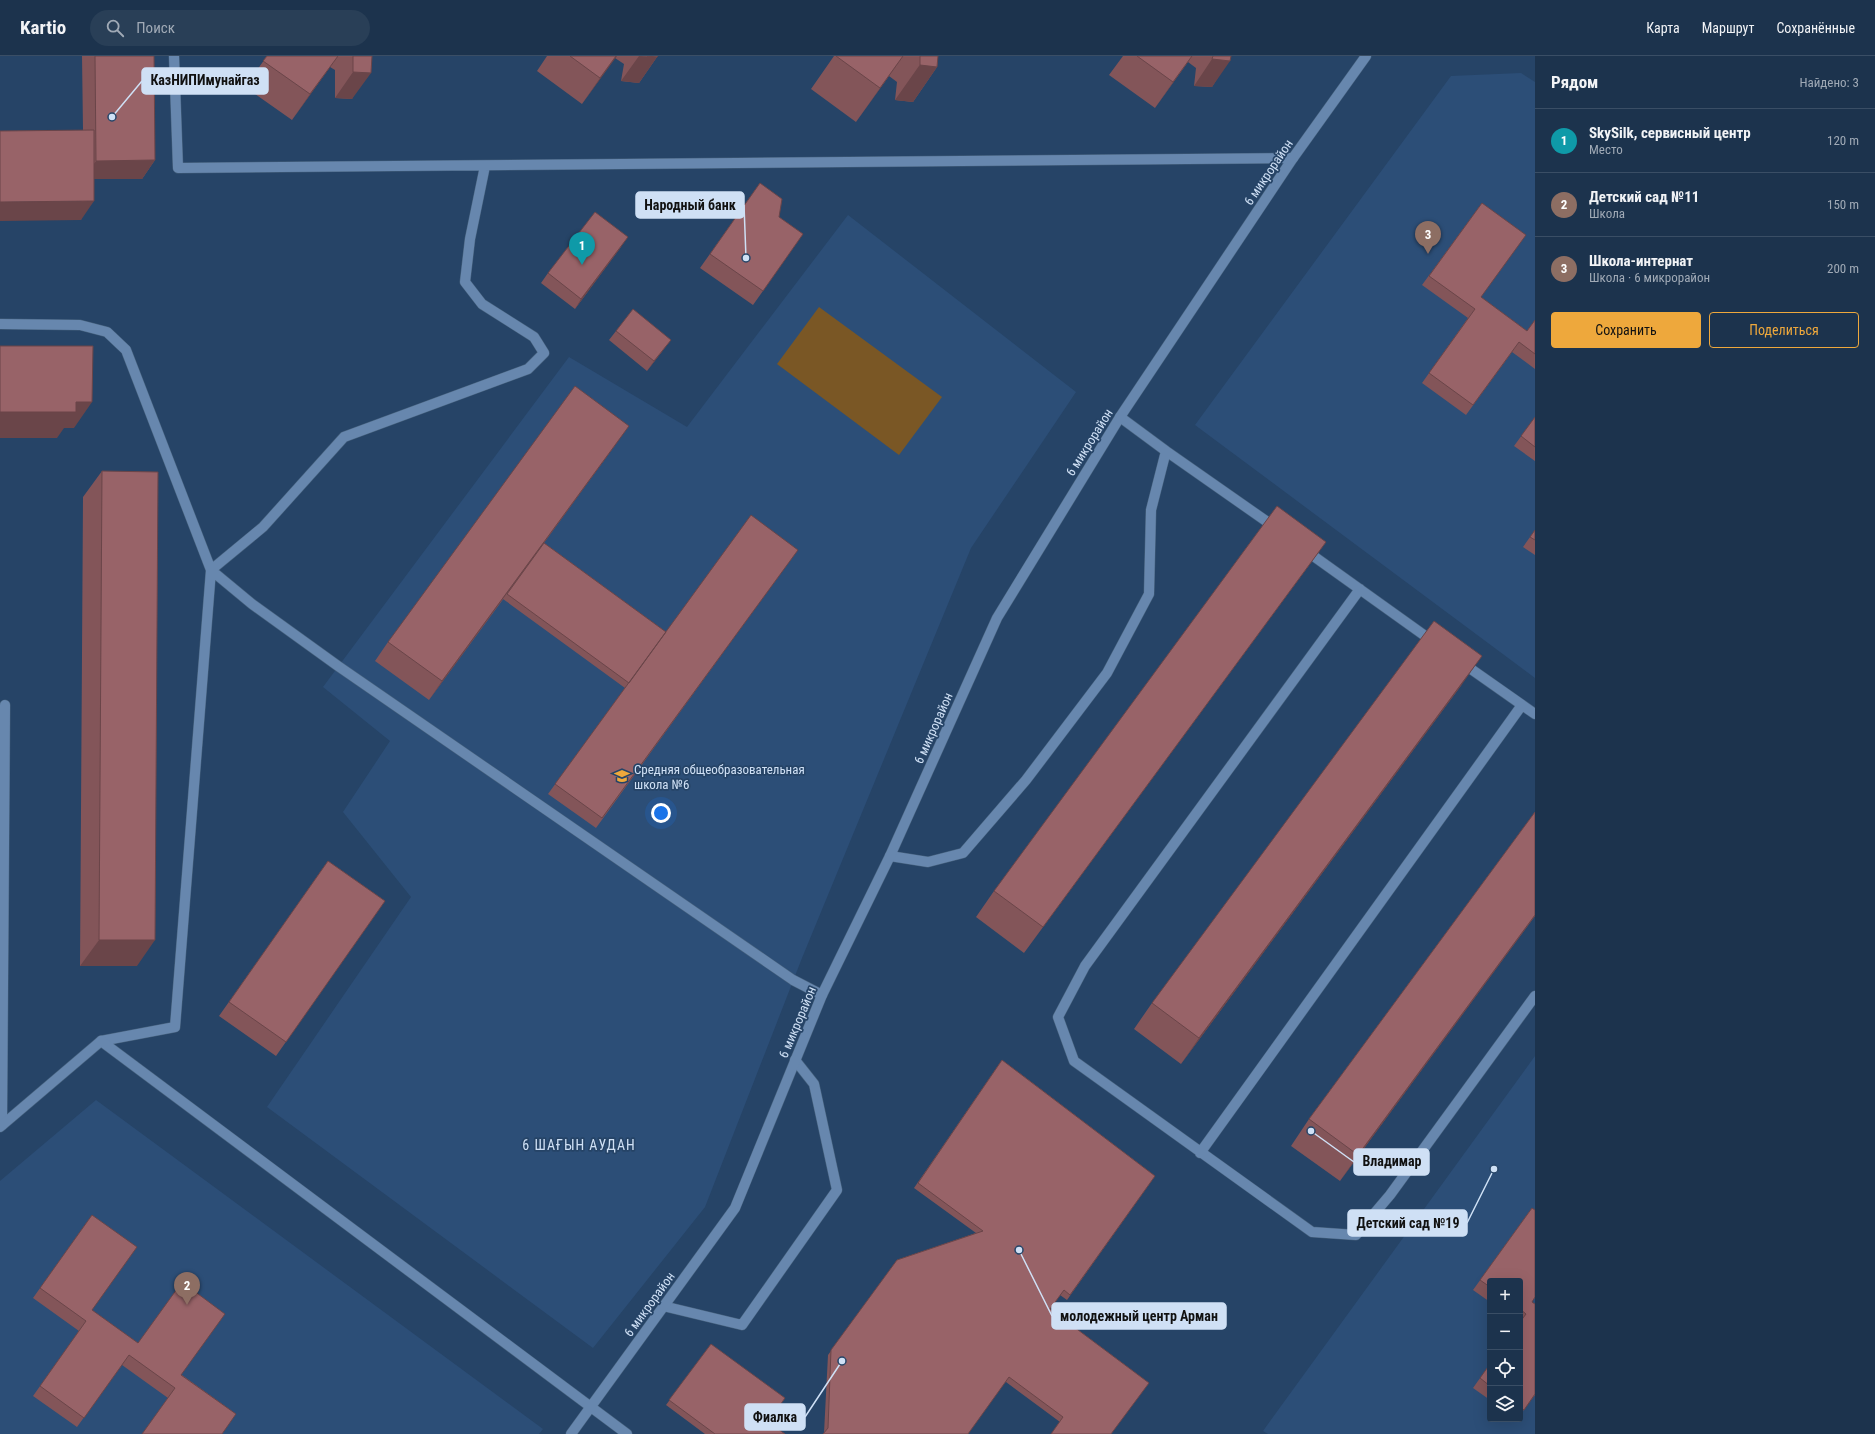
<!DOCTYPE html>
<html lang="ru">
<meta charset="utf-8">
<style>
body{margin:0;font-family:"Roboto Condensed",sans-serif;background:#293f57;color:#f1f3f6}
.controls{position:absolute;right:12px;bottom:12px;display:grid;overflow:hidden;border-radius:4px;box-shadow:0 4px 16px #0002}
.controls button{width:36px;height:36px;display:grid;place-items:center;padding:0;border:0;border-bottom:1px solid #3a4e65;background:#1c334d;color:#f1f3f6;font:20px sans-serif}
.you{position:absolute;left:661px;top:757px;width:14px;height:14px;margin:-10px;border:3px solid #fff;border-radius:50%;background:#1a73e8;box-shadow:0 0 0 6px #1a73e833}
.badge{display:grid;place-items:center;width:26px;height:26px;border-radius:50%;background:#eea83c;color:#fff;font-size:13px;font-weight:700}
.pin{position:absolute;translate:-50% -33px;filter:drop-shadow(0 1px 2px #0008)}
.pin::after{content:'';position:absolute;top:21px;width:14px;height:12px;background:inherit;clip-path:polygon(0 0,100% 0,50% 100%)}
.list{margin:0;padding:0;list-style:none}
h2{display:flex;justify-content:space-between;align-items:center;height:52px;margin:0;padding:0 16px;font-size:17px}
h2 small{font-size:13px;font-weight:400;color:#a0aab6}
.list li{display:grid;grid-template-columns:26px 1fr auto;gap:12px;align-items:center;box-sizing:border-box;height:64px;padding:0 16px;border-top:1px solid #3a4e65}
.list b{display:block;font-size:15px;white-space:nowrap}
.list p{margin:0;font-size:13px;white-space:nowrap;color:#a0aab6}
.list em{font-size:13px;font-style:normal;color:#a0aab6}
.actions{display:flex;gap:8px;padding:12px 16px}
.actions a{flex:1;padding:9px 0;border:1px solid #eea83c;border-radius:4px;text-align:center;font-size:14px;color:#eea83c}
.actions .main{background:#eea83c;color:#111}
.icon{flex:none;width:22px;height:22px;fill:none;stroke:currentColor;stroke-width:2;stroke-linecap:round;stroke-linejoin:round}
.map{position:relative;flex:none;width:1535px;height:1378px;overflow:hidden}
header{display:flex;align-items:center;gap:24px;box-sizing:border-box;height:56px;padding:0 20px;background:#1c334d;border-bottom:1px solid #3a4e65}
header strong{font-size:19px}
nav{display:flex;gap:22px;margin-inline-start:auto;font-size:14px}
.search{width:280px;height:36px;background:#293f57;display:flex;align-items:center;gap:10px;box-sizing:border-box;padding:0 14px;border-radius:22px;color:#a0aab6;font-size:15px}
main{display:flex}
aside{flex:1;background:#1c334d}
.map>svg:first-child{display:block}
</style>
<header>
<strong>Kartio</strong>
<div class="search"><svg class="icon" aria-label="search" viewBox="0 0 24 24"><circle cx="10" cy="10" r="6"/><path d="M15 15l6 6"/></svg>Поиск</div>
<nav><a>Карта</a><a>Маршрут</a><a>Сохранённые</a></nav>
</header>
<main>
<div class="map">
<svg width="1535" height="1378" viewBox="0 0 1535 1378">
<rect width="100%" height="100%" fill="#264467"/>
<path fill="#2c4e77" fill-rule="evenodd" d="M 1521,17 L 1535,26 L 1535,622 L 1195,369 L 1451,20 Z
M 848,159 L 1076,336 L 971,492 L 802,902 L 705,1151 L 593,1292 L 267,1051 L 411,841 L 343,756 L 390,685 L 323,631 L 569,301 L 687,371 Z
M 1535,1000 L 1535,1378 L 1268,1378 L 1263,1375 ZM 1490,1225 L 1520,1225 L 1520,1363 L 1490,1363 Z
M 96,1044 L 543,1373 L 539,1378 L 0,1378 L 0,1125 Z"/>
<path fill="#7a5725" d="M 819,251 L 942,341 L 899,399 L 777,308 Z"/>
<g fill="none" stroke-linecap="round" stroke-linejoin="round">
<g stroke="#46617d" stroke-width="11">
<path id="lane" d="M 174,0 L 178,112 L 1293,102
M 0,268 L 80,269 L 107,276 L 126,294 L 211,514 L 252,548 L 338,610 L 793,924 L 822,939
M 1120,361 L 1166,395 L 1276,472
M 1305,494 L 1435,587
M 1360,533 L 1085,910 L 1058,961 L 1074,1005 L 1312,1176 L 1356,1179 L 1390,1139 L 1535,940
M 1461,606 L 1535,658
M 890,800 L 928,806 L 963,797 L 1026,724 L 1107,617 L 1149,538 L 1151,454 L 1166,395
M 101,985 L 175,971 L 211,514 L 263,471 L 344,381 L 528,313 L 544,297 L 534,281 L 482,248 L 465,226 L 470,183 L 485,110
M 2,1069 L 5,649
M 1200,1097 L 1522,649
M 663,1250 L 742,1269 L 837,1134 L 814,1028 L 795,1004"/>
</g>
<g stroke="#46617d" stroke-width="11">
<path id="street" d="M 0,1071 L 101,985 L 627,1378
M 571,1378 L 735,1152 L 822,939 L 890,800 L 997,562 L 1120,361 L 1293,102 L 1366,0"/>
</g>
<use href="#lane" stroke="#6787ae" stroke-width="10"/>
<use href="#street" stroke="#6787ae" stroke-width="10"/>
</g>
<path fill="#835559" d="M 82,0 L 154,0 L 155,104 L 142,123 L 94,123 L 81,164 L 83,74 Z
M 267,0 L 372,0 L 352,43 L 335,42 L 335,14 L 330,11 L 292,64 L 245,31 Z
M 547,0 L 658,0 L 657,1 L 639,27 L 621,25 L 624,8 L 615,2 L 582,48 L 537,15 Z
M 834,0 L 938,0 L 937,11 L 913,46 L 895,44 L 897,26 L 889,20 L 856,66 L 811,33 Z
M 1123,0 L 1231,0 L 1212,31 L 1194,30 L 1196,12 L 1188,6 L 1155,52 L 1109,19 Z
M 760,127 L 779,161 L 803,178 L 753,249 L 700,212 Z
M 1482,147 L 1481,241 L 1527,275 L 1535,264 L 1535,313 L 1512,296 L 1466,359 L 1422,327 L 1468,262 L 1422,229 Z
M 621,191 L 575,253 L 541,227 L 548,217 Z
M 616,275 L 664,293 L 647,315 L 609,284 Z
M 1535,361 L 1535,405 L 1514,390 Z
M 616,388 L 544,487 L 666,576 L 791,503 L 596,772 L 548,738 L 625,632 L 503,543 L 507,538 L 429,644 L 375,605 L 388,586 Z
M 102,415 L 137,910 L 80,910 L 83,441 Z
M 1535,474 L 1535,499 L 1523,491 Z
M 1326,486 L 1307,512 L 1024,897 L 976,861 L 994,835 Z
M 1463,627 L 1181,1008 L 1134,973 L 1152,947 Z
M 1535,756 L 1535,860 L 1340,1125 L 1291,1090 L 1309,1063 Z
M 328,805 L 385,845 L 276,1000 L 219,960 Z
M 1002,1004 L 1155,1120 L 1067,1244 L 1060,1239 L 1050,1253 L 1149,1327 L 1060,1366 L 1006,1326 L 824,1377 L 828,1299 L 897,1204 L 976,1177 L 914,1132 Z
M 1532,1152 L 1532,1246 L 1535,1339 L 1520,1359 L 1520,1225 L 1490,1225 L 1490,1246 L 1473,1234 Z
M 92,1159 L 92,1254 L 236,1358 L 168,1342 L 122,1309 L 77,1371 L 33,1340 L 79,1275 L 33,1242 Z
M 711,1288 L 768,1366 L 785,1378 L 705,1378 L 666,1349 Z
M 1490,1308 L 1490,1344 L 1473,1332 Z"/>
<path fill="#6a4549" d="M 338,0 L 292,64 L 310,38 Z
M 616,0 L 617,0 L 582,48 L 600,22 Z
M 639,0 L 657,1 L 639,27 L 621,25 Z
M 903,0 L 889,20 L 856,66 L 880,32 Z
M 926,0 L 937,11 L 913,46 L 895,44 Z
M 1192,0 L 1155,52 L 1173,26 Z
M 1212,3 L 1230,5 L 1212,31 L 1194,30 Z
M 353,16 L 371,17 L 352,43 L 335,42 Z
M 155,104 L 142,123 L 83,123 L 96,105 Z
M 94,145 L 81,164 L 0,165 L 0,146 Z
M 628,181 L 621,191 L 575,253 L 581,243 Z
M 671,284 L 664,293 L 647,315 L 654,305 Z
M 76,346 L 92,346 L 74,372 L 64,372 L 57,382 L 0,382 L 0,356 Z
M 629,370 L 616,388 L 429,644 L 442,625 Z
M 1326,486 L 1307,512 L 1024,897 L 1043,871 Z
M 1482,600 L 1463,627 L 1181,1008 L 1199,982 Z
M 1535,859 L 1535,860 L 1340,1125 L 1358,1099 Z
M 99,884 L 155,884 L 137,910 L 80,910 Z"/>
<path fill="#986368" stroke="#6a4549" d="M 95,0 L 154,0 L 155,104 L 96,105 Z
M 267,0 L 338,0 L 310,38 L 263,5 Z
M 353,0 L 372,0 L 371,17 L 353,16 Z
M 570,0 L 616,0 L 600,22 Z
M 647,0 L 658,0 L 657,1 Z
M 836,0 L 903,0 L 880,32 Z
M 920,0 L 938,0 L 937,11 L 920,9 Z
M 1137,0 L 1192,0 L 1173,26 Z
M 1213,0 L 1231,0 L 1230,5 L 1212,3 Z
M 94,74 L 94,145 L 0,146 L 0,75 Z
M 760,127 L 782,143 L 779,161 L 803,178 L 763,235 L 710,198 Z
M 1482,147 L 1526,179 L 1481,241 L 1527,275 L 1535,264 L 1535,298 L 1519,286 L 1473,349 L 1429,317 L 1475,253 L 1429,220 Z
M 595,156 L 628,181 L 581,243 L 548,217 Z
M 633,253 L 671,284 L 654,305 L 616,275 Z
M 0,290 L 93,290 L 92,346 L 76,346 L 76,356 L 0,356 Z
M 575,330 L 629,370 L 442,625 L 388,586 Z
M 1535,361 L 1535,391 L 1521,380 Z
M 102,415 L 158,416 L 155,884 L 99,884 Z
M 1277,450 L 1326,486 L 1043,871 L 994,835 Z
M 751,459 L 798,494 L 602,762 L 555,728 Z
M 1535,474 L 1535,484 L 1530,481 Z
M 544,487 L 666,576 L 629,627 L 507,538 Z
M 1434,565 L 1482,600 L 1199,982 L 1152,947 Z
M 1535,756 L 1535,859 L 1358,1099 L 1309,1063 Z
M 328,805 L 385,845 L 286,986 L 229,946 Z
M 1002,1004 L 1155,1120 L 1070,1239 L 1064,1234 L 1050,1253 L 1149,1327 L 1111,1378 L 1051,1378 L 1063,1361 L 1009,1321 L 968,1378 L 823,1378 L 828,1372 L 831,1294 L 897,1204 L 983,1175 L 918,1127 Z
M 1532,1152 L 1535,1154 L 1535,1241 L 1532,1246 L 1535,1248 L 1535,1338 L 1524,1354 L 1520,1351 L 1520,1266 L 1526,1258 L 1520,1253 L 1520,1225 L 1490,1225 L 1490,1231 L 1480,1224 Z
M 92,1159 L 137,1191 L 92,1254 L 138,1287 L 182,1226 L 225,1258 L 181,1319 L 236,1358 L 222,1378 L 142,1378 L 175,1332 L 129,1299 L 84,1362 L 40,1330 L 86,1265 L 40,1232 Z
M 711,1288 L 785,1342 L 768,1366 L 785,1378 L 715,1378 L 669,1344 Z
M 1490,1308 L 1490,1330 L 1480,1322 Z"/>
<defs>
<g id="school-bare" transform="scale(1.2)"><path d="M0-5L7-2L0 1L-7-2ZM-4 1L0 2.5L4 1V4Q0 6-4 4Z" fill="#eea83c" stroke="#264467" stroke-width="2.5" paint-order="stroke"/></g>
</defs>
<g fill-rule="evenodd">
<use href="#school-bare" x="622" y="720"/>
</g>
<g text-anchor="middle" stroke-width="3.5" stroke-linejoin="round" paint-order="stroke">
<g font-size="13" fill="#cfe0f5" stroke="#264467">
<text transform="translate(1268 116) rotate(-56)" y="5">6 микрорайон</text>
<text transform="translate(1089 386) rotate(-58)" y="5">6 микрорайон</text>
<text transform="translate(933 672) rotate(-66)" y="5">6 микрорайон</text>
<text transform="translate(797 966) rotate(-67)" y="5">6 микрорайон</text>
<text transform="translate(649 1248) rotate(-54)" y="5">6 микрорайон</text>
</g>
<g font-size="13" fill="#cfe0f5" stroke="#264467" text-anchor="start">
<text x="634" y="718">Средняя общеобразовательная<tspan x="634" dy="15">школа №6</tspan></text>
</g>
<g font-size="14" letter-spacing="1" fill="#cfe0f5" stroke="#264467">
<text x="579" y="1094">6 ШАҒЫН АУДАН</text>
</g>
</g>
<path fill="none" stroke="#cfe0f5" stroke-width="1.5" d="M112 61L142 25M746 202L744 149M1311 1075L1354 1106M1494 1113L1467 1167M1019 1194L1052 1260M842 1305L805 1361"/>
<g fill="#cfe0f5" stroke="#264467" stroke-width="1.5">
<circle cx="112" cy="61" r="4"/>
<circle cx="746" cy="202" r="4"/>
<circle cx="1311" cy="1075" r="4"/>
<circle cx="1494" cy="1113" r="4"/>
<circle cx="1019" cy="1194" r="4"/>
<circle cx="842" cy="1305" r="4"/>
</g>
<g fill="#cfe0f5" stroke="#cfe0f5" stroke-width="1.5">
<rect x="142" y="12" width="126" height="26" rx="4"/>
<rect x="636" y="136" width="108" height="26" rx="4"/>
<rect x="1354" y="1093" width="75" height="26" rx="4"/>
<rect x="1348" y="1154" width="119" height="26" rx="4"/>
<rect x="1052" y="1247" width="174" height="26" rx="4"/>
<rect x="745" y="1348" width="60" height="26" rx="4"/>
</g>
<g font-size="14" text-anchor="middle" font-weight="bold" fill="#111">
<text x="205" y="29">КазНИПИмунайгаз</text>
<text x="690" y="154">Народный банк</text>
<text x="1392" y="1110">Владимар</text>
<text x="1408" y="1172">Детский сад №19</text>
<text x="1139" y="1265">молодежный центр Арман</text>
<text x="775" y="1366">Фиалка</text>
</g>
</svg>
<div class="controls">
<button>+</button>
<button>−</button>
<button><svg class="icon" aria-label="locate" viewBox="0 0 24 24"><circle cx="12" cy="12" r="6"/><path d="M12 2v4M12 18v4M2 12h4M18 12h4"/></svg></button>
<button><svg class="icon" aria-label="layers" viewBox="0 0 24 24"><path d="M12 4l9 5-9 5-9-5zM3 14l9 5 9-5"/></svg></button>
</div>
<div class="you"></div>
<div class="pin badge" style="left:582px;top:209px;background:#0f9aa8">1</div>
<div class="pin badge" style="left:187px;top:1249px;background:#8d6e63">2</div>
<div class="pin badge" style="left:1428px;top:198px;background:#8d6e63">3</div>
</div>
<aside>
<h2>Рядом<small>Найдено: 3</small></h2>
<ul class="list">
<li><span class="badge" style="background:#0f9aa8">1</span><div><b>SkySilk, сервисный центр</b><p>Место</p></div><em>120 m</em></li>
<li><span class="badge" style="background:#8d6e63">2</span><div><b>Детский сад №11</b><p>Школа</p></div><em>150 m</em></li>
<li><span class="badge" style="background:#8d6e63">3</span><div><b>Школа-интернат</b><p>Школа · 6 микрорайон</p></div><em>200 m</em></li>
</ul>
<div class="actions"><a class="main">Сохранить</a><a>Поделиться</a></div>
</aside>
</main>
